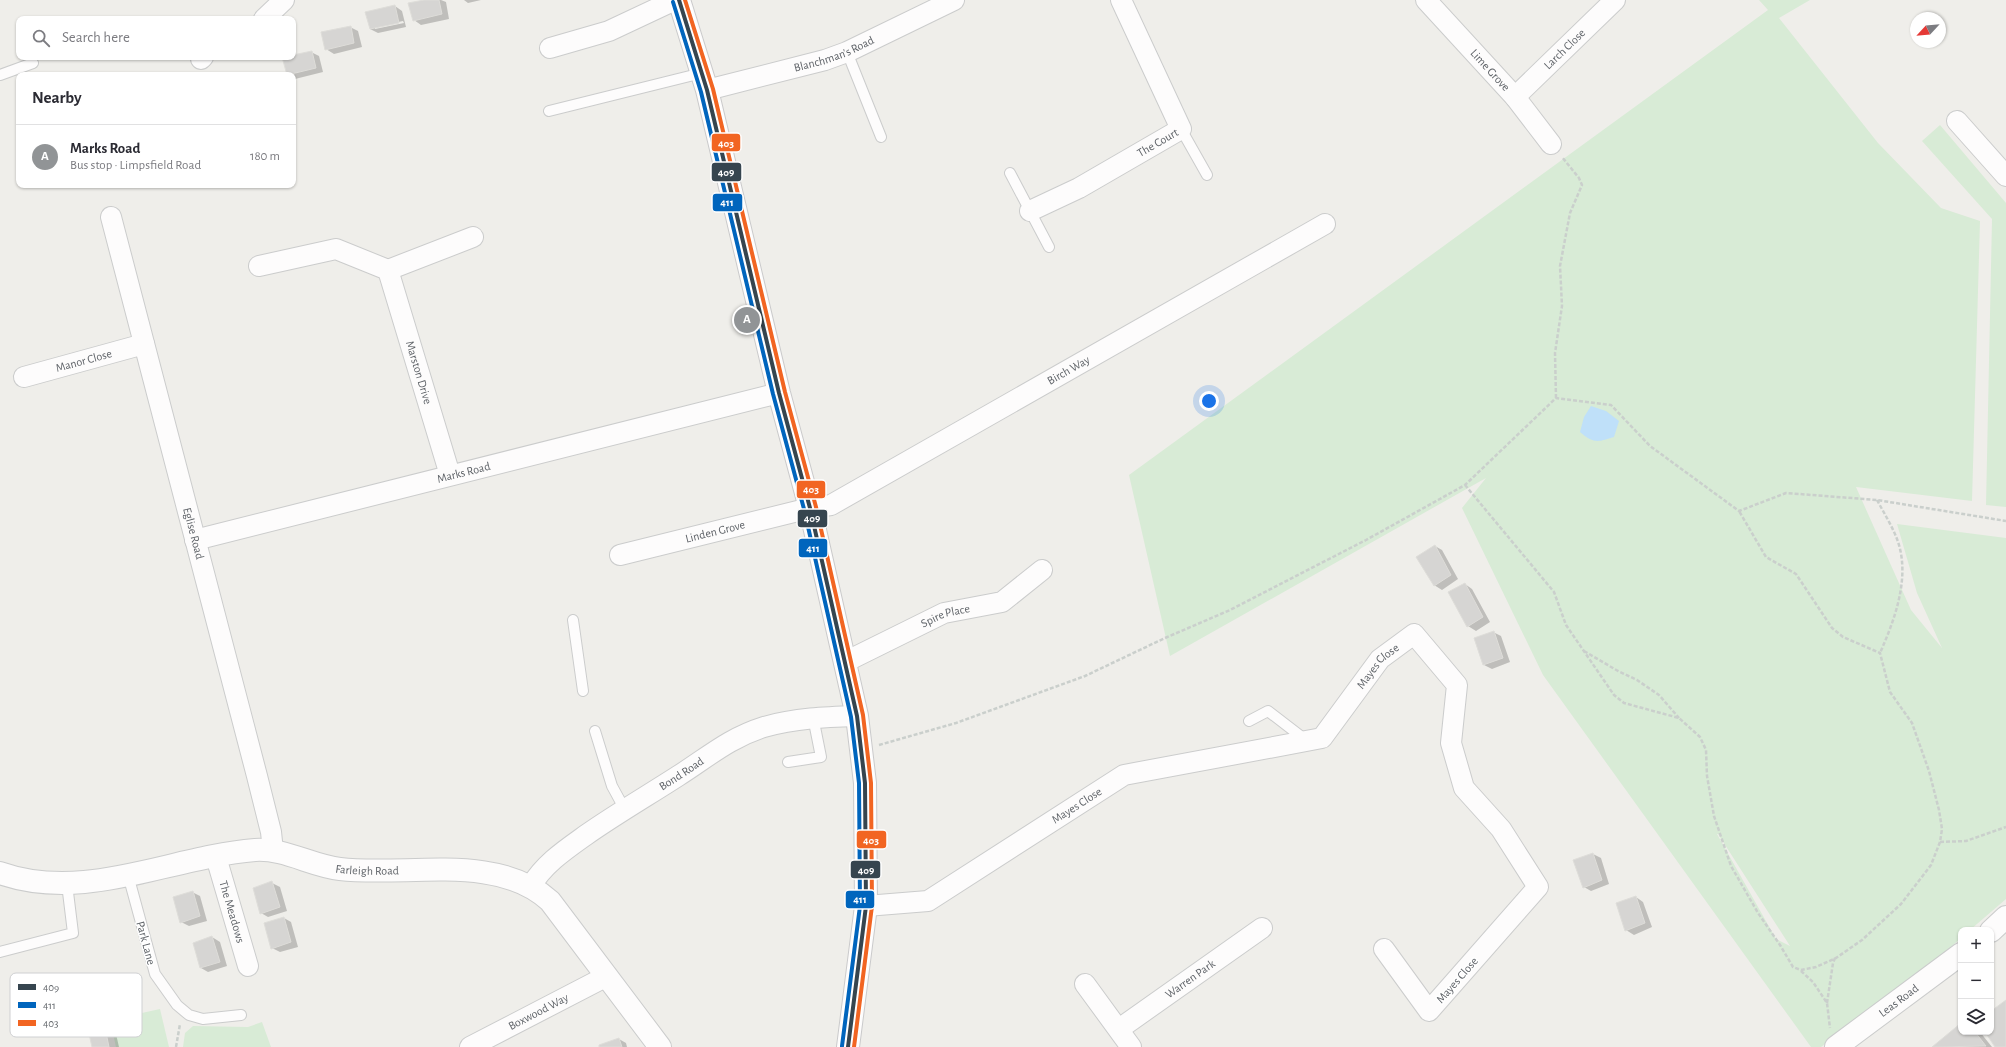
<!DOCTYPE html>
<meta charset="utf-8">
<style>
body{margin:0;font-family:"Alegreya Sans",sans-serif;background:#f2f2f3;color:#2b2b33}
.controls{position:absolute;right:12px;bottom:12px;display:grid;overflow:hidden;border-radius:8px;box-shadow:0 1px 3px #0004}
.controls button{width:36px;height:36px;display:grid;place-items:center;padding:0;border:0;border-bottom:1px solid #e1e1e2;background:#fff;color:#2b2b33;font:20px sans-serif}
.compass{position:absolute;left:1910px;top:12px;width:36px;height:36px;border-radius:50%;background:#fff;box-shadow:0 1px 3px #0004;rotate:244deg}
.you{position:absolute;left:1209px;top:401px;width:14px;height:14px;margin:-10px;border:3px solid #fff;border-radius:50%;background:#1a73e8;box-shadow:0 0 0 6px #1a73e833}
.badge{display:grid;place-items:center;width:26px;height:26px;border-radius:50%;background:#919496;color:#fff;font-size:13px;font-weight:700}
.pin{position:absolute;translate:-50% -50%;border:2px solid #fff;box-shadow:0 1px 4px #0006}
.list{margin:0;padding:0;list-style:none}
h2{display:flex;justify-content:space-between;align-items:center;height:52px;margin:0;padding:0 16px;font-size:17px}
h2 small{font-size:13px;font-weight:400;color:#7c7c81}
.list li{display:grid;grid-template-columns:26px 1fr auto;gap:12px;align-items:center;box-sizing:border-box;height:64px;padding:0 16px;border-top:1px solid #e1e1e2}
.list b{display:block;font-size:15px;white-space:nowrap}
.list p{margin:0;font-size:13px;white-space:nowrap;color:#7c7c81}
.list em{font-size:13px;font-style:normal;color:#7c7c81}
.icon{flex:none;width:22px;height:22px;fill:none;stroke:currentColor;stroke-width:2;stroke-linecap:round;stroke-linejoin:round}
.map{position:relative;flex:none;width:2006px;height:1047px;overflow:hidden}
.search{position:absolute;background:#fff;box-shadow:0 1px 3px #0004;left:16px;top:16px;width:280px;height:44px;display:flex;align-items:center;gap:10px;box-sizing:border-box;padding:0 14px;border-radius:8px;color:#7c7c81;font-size:15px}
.panel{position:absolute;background:#fff;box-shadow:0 1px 3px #0004;left:16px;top:72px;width:280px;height:116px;border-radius:8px}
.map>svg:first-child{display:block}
</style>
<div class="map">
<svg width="2006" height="1047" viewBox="0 0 2006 1047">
<rect width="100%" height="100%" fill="#efeeea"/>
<path fill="#d8ebd6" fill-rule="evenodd" d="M 1759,0 L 1810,0 L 1779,18 L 1878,143 L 1941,208 L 1980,221 L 1972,501 L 1856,487 L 1911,610 L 1942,648 L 1917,593 L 1897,524 L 2006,538 L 2006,899 L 1970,930 L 1961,930 L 1961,938 L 1943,954 L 1821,1047 L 1811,1047 L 1543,675 L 1462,508 L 1486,478 L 1170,656 L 1129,475 L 1768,10 ZM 1717,834 L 1718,834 L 1790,946 L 1776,939 Z
M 1940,125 L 2006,203 L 2006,507 L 1986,505 L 1992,219 L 1922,141 Z
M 160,1009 L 169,1047 L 116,1047 L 110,1020 Z
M 262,1022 L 271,1047 L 183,1047 L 185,1033 L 193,1026 L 248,1027 Z"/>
<path fill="#bfe0f9" d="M 1591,406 L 1606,411 L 1619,421 L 1614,437 C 1598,442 1594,444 1580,432 L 1584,417 Z"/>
<path fill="#0003" fill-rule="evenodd" d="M 429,0 L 441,0 L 446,2 L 449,19 L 421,25 L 414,20 Z
M 464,0 L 481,0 L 468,3 Z
M 395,6 L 402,11 L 406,27 L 378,33 L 370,29 ZM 403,21 L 404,23 L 375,29 L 375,27 Z
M 350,27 L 358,31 L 362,47 L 334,54 L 326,49 Z
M 311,52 L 319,56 L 323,72 L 295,79 L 293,75 L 287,74 L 287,57 Z
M 1435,546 L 1442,550 L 1458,579 L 1442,590 L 1434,585 Z
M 1465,584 L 1472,589 L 1490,622 L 1476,631 L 1468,626 Z
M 1493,632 L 1501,636 L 1510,662 L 1492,669 L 1484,665 L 1475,638 Z
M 1593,854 L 1601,858 L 1609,884 L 1591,891 L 1584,887 Z
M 272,883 L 280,887 L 287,911 L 268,917 L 261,913 Z
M 192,892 L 200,896 L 207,921 L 189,926 L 181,922 Z
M 1636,897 L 1643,902 L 1652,927 L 1634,935 L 1626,930 Z
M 284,918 L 291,922 L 298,947 L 280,952 L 272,948 Z
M 212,937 L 220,942 L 227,966 L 208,972 L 201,968 Z
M 100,1005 L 111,1012 L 119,1047 L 93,1047 Z
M 1961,1025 L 1961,1032 L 1980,1032 L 1992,1047 L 1933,1047 Z
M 619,1039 L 626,1043 L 627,1047 L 601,1047 Z"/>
<path fill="#d6d5d3" stroke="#deddd9" d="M 424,0 L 439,0 L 442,14 L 413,21 L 408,3 Z
M 395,5 L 399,23 L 370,29 L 365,12 Z
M 351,26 L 354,43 L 325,50 L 321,32 Z
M 312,51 L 316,68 L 287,75 L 282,57 L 293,57 L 293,55 Z
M 1435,545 L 1451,575 L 1434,586 L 1416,557 Z
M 1465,583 L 1483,617 L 1467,627 L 1448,592 Z
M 1494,631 L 1503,658 L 1483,665 L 1474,638 Z
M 1593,853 L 1602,880 L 1583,888 L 1573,860 Z
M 272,881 L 280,907 L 260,914 L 253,888 Z
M 193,891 L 200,916 L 180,923 L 173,897 Z
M 1636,896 L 1645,923 L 1625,931 L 1616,903 Z
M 284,917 L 291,942 L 271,949 L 264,923 Z
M 212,936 L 220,962 L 200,968 L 193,943 Z
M 2006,1000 L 2006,1047 L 1995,1047 L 1985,1032 L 1991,1032 L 1991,1011 Z
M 100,1004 L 109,1047 L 92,1047 L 83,1008 Z
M 1961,1023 L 1961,1032 L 1975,1032 L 1986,1046 L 1932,1047 Z
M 619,1038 L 622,1047 L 599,1047 L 599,1045 Z"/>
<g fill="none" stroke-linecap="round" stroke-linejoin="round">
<g stroke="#cbcccc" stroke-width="12">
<path id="service" d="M 847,52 L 881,137
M 0,75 L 33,63
M 549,111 L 702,73
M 1181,129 L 1207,175
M 1010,173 L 1049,247
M 573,620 L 583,691
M 1249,721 L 1268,711 L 1307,741
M 595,731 L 612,786 L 624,808
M 788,762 L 821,757 L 813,717
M 128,875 L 155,974 L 177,1005 L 189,1015 L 203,1019 L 241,1015
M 0,952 L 73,933 L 67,884"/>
</g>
<g stroke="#cbcccc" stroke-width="22">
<g id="minor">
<path id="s1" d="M 1426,0 L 1515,97 L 1551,144"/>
<path d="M 264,19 L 284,0"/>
<path d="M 550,48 L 609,31 L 675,0"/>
<path d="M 201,59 L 203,57"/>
<path id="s2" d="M 707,90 L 825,60 L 847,52 L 954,0"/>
<path id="s3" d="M 1515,97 L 1615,0"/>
<path d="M 1957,121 L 2006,176"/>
<path id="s4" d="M 1030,211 L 1079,188 L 1181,129 L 1121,0"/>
<path id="s5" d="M 111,217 L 257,776 L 271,832 L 273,851"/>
<path id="s6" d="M 259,266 L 336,249 L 388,270 L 450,475"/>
<path d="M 388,270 L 473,237"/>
<path id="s7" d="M 24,377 L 144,344"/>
<path id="s8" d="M 195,540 L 779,393"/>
<path id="s9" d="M 620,555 L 810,508 L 831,505 L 1325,224"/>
<path id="s10" d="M 845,662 L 944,613 L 1002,602 L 1042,570"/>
<path id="s11" d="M 216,857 L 248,966"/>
<path id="s12" d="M 531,886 C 544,864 565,850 586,835 C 616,814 647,796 678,776 C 708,757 729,738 764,727 C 795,718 826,717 857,716"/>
<path id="s13" d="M 866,906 L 928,901 L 1124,775 L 1322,738 L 1380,659 L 1414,634 L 1457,685 L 1451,743 L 1464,788 L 1501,829 L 1538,887 L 1429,1011 L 1384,949"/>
<path d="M 1085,984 L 1131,1047"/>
<path id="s14" d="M 1119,1029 L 1262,928"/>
<path id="s15" d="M 470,1047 L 607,976"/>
</g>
</g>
<g stroke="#cbcccc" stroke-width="24">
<g id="tertiary">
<path id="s16" d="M 0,873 C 85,903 170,857 255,850 C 284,848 312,866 340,869 C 406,877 497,852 550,901 L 660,1047"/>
<path d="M 1991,931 L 2006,917"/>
<path id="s17" d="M 1836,1047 L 1961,954"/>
</g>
</g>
<g stroke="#cacacb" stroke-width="24">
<path id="secondary" d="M 679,0 L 707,90 L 779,393 L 810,508 L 857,716 L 865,783 L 866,906 L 848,1047"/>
</g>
<path stroke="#cacfcc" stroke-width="2.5" stroke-dasharray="4 2" stroke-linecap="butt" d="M 1556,398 L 1555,353 L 1562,306 L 1560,266 L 1570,213 L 1582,185 L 1579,178 L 1562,157
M 1465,485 L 1554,592 L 1566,625 L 1614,695 L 1624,703 L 1679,718 L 1700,737 L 1706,750 L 1707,776 L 1714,816 L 1731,866 L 1758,913 L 1780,945 L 1793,967 L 1801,970 L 1816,967 L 1836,958 L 1862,940 L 1901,904 L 1931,865 L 1940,842 L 1942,829 L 1939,810 L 1929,771 L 1912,723 L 1890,692 L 1880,653 L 1843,637 L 1832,628 L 1796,574 L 1766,557 L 1739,511
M 1877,500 C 1884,513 1892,526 1897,539 C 1911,576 1895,619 1880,653
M 1584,651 L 1618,671 L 1637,680 L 1659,695 L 1679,718
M 879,745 L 956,723 L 1085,676 L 1165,638 L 1230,610 L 1366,540 L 1465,485 L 1556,398 L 1611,405 L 1650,446 L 1739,511 L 1786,493 L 1877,500 L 2006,521
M 1940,842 L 1966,841 L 2006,827
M 1801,971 L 1813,982 L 1827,1003 L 1830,1028
M 1827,1003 L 1833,963 L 1835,958
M 176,1047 L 180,1024"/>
<use href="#service" stroke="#fdfcfc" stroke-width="10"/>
<use href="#minor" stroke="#fdfcfc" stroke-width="20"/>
<use href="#tertiary" stroke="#fdfcfc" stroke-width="22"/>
<use href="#secondary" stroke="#fdfcfc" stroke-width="22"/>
<g stroke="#fff" stroke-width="7">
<path id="bus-1" d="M 679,0 L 707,90 L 779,393 L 810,508 L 857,716 L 865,783 L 866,906 L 848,1047"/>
</g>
<g stroke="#fff" stroke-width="7">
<path id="bus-2" d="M 673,2 L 701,92 L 773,394 L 804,509 L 851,717 L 859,783 L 860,906 L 842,1046"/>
</g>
<g stroke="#fff" stroke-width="7">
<path id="bus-3" d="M 685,0 L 713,89 L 785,392 L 816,507 L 863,715 L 871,783 L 872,906 L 854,1047"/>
</g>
<use href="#bus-1" stroke="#36454f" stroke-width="4"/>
<use href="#bus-2" stroke="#0065bd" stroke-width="4"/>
<use href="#bus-3" stroke="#f26522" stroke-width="4"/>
</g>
<g text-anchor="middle" stroke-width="3" stroke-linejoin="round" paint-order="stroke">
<g font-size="12" fill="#5f6368" stroke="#fff">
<text dy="4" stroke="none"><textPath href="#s3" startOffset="69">Larch Close</textPath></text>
<text dy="4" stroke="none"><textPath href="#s2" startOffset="132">Blanchman's Road</textPath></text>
<text dy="4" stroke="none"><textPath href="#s1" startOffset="95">Lime Grove</textPath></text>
<text dy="4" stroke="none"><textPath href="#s4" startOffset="145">The Court</textPath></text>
<text dy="4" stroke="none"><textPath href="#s7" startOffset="62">Manor Close</textPath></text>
<text dy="4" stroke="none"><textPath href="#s9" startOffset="490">Birch Way</textPath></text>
<text dy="4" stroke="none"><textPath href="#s6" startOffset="242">Marston Drive</textPath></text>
<text dy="4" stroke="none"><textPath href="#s8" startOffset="277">Marks Road</textPath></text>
<text dy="4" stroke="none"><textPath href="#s9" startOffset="98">Linden Grove</textPath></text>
<text dy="4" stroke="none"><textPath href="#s5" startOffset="327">Eglise Road</textPath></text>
<text dy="4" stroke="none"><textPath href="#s10" startOffset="111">Spire Place</textPath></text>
<text dy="4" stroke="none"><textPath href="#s13" startOffset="588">Mayes Close</textPath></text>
<text dy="4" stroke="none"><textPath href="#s12" startOffset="189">Bond Road</textPath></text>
<text dy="4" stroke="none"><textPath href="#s13" startOffset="239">Mayes Close</textPath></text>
<text dy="4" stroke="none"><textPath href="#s16" startOffset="374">Farleigh Road</textPath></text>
<text dy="4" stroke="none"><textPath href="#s11" startOffset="57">The Meadows</textPath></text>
<text transform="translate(146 943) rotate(75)" y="4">Park Lane</text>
<text dy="4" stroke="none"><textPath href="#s14" startOffset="87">Warren Park</textPath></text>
<text transform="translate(1457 980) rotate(-49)" y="4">Mayes Close</text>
<text dy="4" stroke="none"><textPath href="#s17" startOffset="78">Leas Road</textPath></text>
<text dy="4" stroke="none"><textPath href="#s15" startOffset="77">Boxwood Way</textPath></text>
</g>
</g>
<rect x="10" y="973" width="132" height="64" rx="6" fill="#fff" stroke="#cfd0d2" stroke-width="1"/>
<rect x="18" y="984" width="18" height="6" fill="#36454f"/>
<rect x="18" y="1002" width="18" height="6" fill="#0065bd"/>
<rect x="18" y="1020" width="18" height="6" fill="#f26522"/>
<g font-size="11" fill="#5f6368">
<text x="43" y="991">409</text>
<text x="43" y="1009">411</text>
<text x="43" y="1027">403</text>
</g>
<g stroke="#fff" stroke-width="1.5">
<rect x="711" y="133" width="30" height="19" rx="4" fill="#f26522"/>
<rect x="711" y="162" width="31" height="20" rx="4" fill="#36454f"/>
<rect x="712" y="193" width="31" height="19" rx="4" fill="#0065bd"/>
<rect x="796" y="480" width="30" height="19" rx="4" fill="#f26522"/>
<rect x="797" y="509" width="31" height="19" rx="4" fill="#36454f"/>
<rect x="798" y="538" width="30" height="20" rx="4" fill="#0065bd"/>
<rect x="856" y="830" width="31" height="19" rx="4" fill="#f26522"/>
<rect x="850" y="860" width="31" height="19" rx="4" fill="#36454f"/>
<rect x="845" y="890" width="30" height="19" rx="4" fill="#0065bd"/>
</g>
<g font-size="11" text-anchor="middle" font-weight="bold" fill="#fff">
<text x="726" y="147">403</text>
<text x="726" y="176">409</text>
<text x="727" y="206">411</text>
<text x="811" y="493">403</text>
<text x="812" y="522">409</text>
<text x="813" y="552">411</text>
<text x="871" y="844">403</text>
<text x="866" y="874">409</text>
<text x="860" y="903">411</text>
</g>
</svg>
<div class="controls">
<button>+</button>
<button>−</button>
<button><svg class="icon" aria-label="layers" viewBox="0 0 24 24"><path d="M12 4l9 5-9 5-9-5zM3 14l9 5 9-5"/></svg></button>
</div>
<svg class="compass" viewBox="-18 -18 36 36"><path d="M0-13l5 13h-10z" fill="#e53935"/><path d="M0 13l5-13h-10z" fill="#7c7c81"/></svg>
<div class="you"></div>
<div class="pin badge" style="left:747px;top:320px">A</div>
<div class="search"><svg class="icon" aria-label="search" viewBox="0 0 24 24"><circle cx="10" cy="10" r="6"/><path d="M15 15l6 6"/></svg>Search here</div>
<section class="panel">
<h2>Nearby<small></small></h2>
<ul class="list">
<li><span class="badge">A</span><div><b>Marks Road</b><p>Bus stop · Limpsfield Road</p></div><em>180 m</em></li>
</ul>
</section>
</div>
